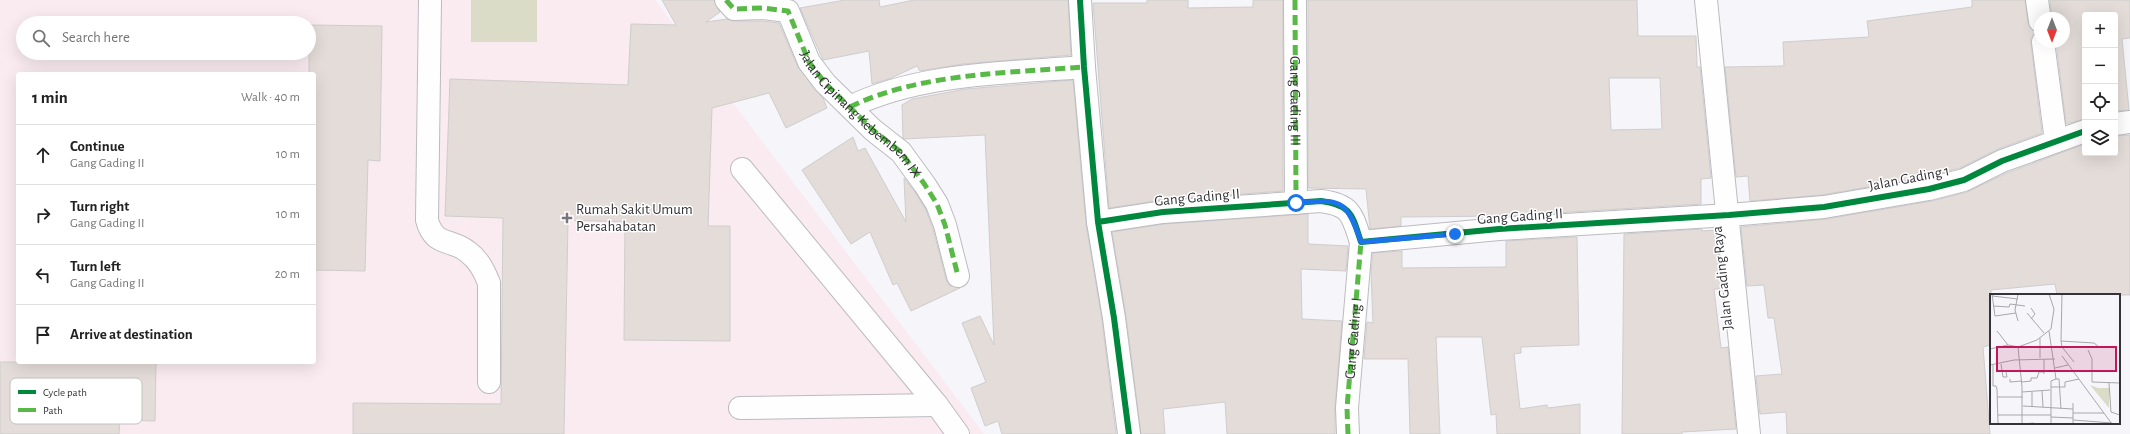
<!DOCTYPE html>
<meta charset="utf-8">
<style>
body{margin:0;font-family:"Alegreya Sans",sans-serif;background:#f6f6f6;color:#222}
.controls{position:absolute;right:12px;top:12px;display:grid;overflow:hidden;border-radius:4px;box-shadow:0 4px 16px #0002}
.controls button{width:36px;height:36px;display:grid;place-items:center;padding:0;border:0;border-bottom:1px solid #e0e0e0;background:#fff;color:#222;font:20px sans-serif}
.compass{position:absolute;left:2034px;top:12px;width:36px;height:36px;border-radius:50%;background:#fff;box-shadow:0 4px 16px #0002;rotate:180deg}
.stop{position:absolute;width:12px;height:12px;margin:-9px;border:3px solid #1a73e8;border-radius:50%;background:#fff}
.stop.end{background:#1a73e8;border-color:#fff;box-shadow:0 1px 4px #0008}
.list{margin:0;padding:0;list-style:none}
h2{display:flex;justify-content:space-between;align-items:center;height:52px;margin:0;padding:0 16px;font-size:17px}
h2 small{font-size:13px;font-weight:400;color:#767676}
.list li{display:grid;grid-template-columns:26px 1fr auto;gap:12px;align-items:center;box-sizing:border-box;height:60px;padding:0 16px;border-top:1px solid #e0e0e0}
.list b{display:block;font-size:15px;white-space:nowrap}
.list p{margin:0;font-size:13px;white-space:nowrap;color:#767676}
.list em{font-size:13px;font-style:normal;color:#767676}
.icon{flex:none;width:22px;height:22px;fill:none;stroke:currentColor;stroke-width:2;stroke-linecap:round;stroke-linejoin:round}
.map{position:relative;flex:none;width:2130px;height:434px;overflow:hidden}
.search{position:absolute;background:#fff;box-shadow:0 4px 16px #0002;left:16px;top:16px;width:300px;height:44px;display:flex;align-items:center;gap:10px;box-sizing:border-box;padding:0 14px;border-radius:22px;color:#767676;font-size:15px}
.panel{position:absolute;background:#fff;box-shadow:0 4px 16px #0002;left:16px;top:72px;width:300px;height:292px;border-radius:4px}
.map>svg:first-child{display:block}
</style>
<div class="map">
<svg width="2130" height="434" viewBox="0 0 2130 434">
<rect width="100%" height="100%" fill="#f5f5fa"/>
<path fill="#f9ebf0" fill-rule="evenodd" d="M 0,0 L 655,0 L 984,434 L 0,434 ZM 23,23 L 309,23 L 309,53 L 23,53 ZM 18,74 L 314,74 L 314,362 L 18,362 Z"/>
<path fill="#dadcc7" d="M 471,0 L 537,0 L 537,42 L 471,42 Z"/>
<path fill="#e3dcd8" stroke="#cfcdcd" fill-rule="evenodd" d="M 662,0 L 714,0 L 720,12 L 706,22 L 727,19 L 734,21 L 762,21 L 779,23 L 798,67 L 823,98 L 827,108 L 786,128 L 769,93 L 712,108 L 708,226 L 730,226 L 730,341 L 624,340 L 625,222 L 568,220 L 564,434 L 353,434 L 353,403 L 501,404 L 503,218 L 445,216 L 450,79 L 628,85 L 631,24 L 676,25 Z
M 845,0 L 879,0 L 880,7 L 914,0 L 1068,0 L 1071,55 L 963,64 L 920,71 L 917,66 L 889,79 L 872,84 L 869,51 L 823,60 L 800,8 Z
M 1147,0 L 1188,0 L 1188,8 L 1253,7 L 1253,0 L 1283,0 L 1283,191 L 1162,200 L 1109,208 L 1093,3 L 1147,3 Z
M 1308,0 L 1637,0 L 1638,36 L 1696,36 L 1697,67 L 1700,67 L 1711,178 L 1701,179 L 1701,204 L 1505,216 L 1401,217 L 1401,226 L 1370,229 L 1366,189 L 1308,188 ZM 1609,78 L 1660,78 L 1662,129 L 1611,130 Z
M 1972,0 L 2025,0 L 2028,23 L 2035,32 L 2031,38 L 2031,44 L 2042,133 L 1998,149 L 1960,168 L 1926,177 L 1822,195 L 1750,201 L 1748,176 L 1736,177 L 1725,67 L 1784,66 L 1783,42 L 1869,37 L 1867,21 L 1972,7 Z
M 2050,0 L 2130,0 L 2130,38 L 2122,39 L 2129,110 L 2115,111 L 2115,15 L 2085,15 L 2085,119 L 2066,124 L 2056,42 L 2064,42 L 2064,18 L 2052,18 Z
M 309,25 L 382,26 L 380,161 L 368,160 L 365,271 L 314,270 L 314,74 L 309,74 Z
M 1073,80 L 1086,224 L 1102,320 L 1116,434 L 1002,434 L 998,421 L 985,426 L 971,388 L 986,382 L 962,323 L 980,316 L 994,345 L 985,135 L 904,139 L 903,138 L 902,105 L 912,99 L 966,89 Z
M 2130,135 L 2130,295 L 2057,295 L 2055,284 L 1991,290 L 1991,345 L 1983,347 L 1990,434 L 1787,434 L 1786,412 L 1760,414 L 1756,376 L 1782,374 L 1774,318 L 1768,318 L 1764,285 L 1747,286 L 1741,227 L 1826,219 L 1932,201 L 1967,192 L 2007,173 L 2085,144 L 2085,153 L 2115,153 L 2115,136 Z
M 853,137 L 858,151 L 865,148 L 906,222 L 904,178 L 915,192 L 926,210 L 933,229 L 946,279 L 949,285 L 960,288 L 911,311 L 897,283 L 893,285 L 870,232 L 851,244 L 802,170 Z
M 1308,214 L 1308,244 L 1348,246 L 1346,271 L 1301,269 L 1302,319 L 1342,321 L 1335,407 L 1335,434 L 1227,434 L 1225,402 L 1163,409 L 1165,434 L 1141,434 L 1126,316 L 1112,232 L 1164,224 Z
M 1702,229 L 1702,231 L 1716,230 L 1722,289 L 1714,289 L 1721,348 L 1728,347 L 1736,429 L 1682,432 L 1682,434 L 1622,434 L 1624,234 Z
M 1577,237 L 1579,345 L 1521,347 L 1521,353 L 1514,354 L 1520,409 L 1547,405 L 1548,408 L 1580,404 L 1580,434 L 1497,434 L 1496,414 L 1491,415 L 1482,337 L 1436,337 L 1440,434 L 1410,434 L 1408,359 L 1364,359 L 1367,322 L 1373,323 L 1371,272 L 1373,253 L 1402,251 L 1402,268 L 1506,267 L 1506,241 Z
M 0,362 L 156,362 L 155,421 L 120,420 L 119,434 L 0,434 Z"/>
<g fill="none" stroke-linecap="round" stroke-linejoin="round">
<g stroke="#bcbbc0" stroke-width="24">
<g id="minor">
<path d="M 430,0 L 427,220 C 434,247 451,238 468,252 C 479,260 484,271 489,283 L 489,382"/>
<path id="s1" d="M 726,0 L 734,9 L 762,8 L 788,11 L 809,62 L 825,83 L 873,130 L 901,152 L 925,185 L 937,204 L 945,225 L 958,276"/>
<path d="M 1080,0 L 1084,67 L 1098,222 L 1114,318 L 1129,434"/>
<path id="s2" d="M 1295,0 L 1296,203"/>
<path d="M 1706,0 L 1749,434"/>
<path d="M 2037,0 L 2040,21"/>
<path d="M 2043,42 L 2056,141"/>
<path d="M 850,107 C 919,73 1008,73 1084,67"/>
<path d="M 2115,124 L 2130,122"/>
<path d="M 742,169 L 937,405 L 958,434"/>
<path d="M 1098,222 L 1163,212 L 1321,201 C 1352,205 1352,215 1361,242 L 1499,229 L 1729,215 L 1824,207 L 1929,189 L 1964,180 L 2002,161 L 2085,131"/>
<path d="M 740,408 L 937,405"/>
<path id="s3" d="M 1348,434 L 1347,408 L 1361,242"/>
</g>
</g>
<use href="#minor" stroke="#fefefe" stroke-width="22"/>
<path stroke="#58b947" stroke-width="5" stroke-dasharray="10 5" stroke-linecap="butt" d="M 726,0 L 734,9 L 762,8 L 788,11 L 809,62 L 825,83 L 873,130 L 901,152 L 925,185 L 937,204 L 945,225 L 958,276
M 1295,0 L 1296,203
M 850,107 C 919,73 1008,73 1084,67
M 1348,434 L 1347,408 L 1361,242"/>
<g stroke="#fff" stroke-width="8">
<path id="cycleway" d="M 1080,0 L 1084,67 L 1098,222 L 1114,318 L 1129,434
M 1098,222 L 1163,212 L 1321,201 C 1352,205 1352,215 1361,242 L 1499,229 L 1729,215 L 1824,207 L 1929,189 L 1964,180 L 2002,161 L 2085,131"/>
</g>
<use href="#cycleway" stroke="#00873e" stroke-width="6"/>
</g>
<g fill="none" stroke-linecap="round" stroke-linejoin="round">
<path stroke="#1a73e8" stroke-width="5" d="M 1296,203 C 1340,199 1346,198 1361,242 L 1455,234"/>
</g>
<path fill="#78777d" stroke="#fff" stroke-width="1.5" d="M565 212h4v4h4v4h-4v4h-4v-4h-4v-4h4z"/>
<g text-anchor="middle" stroke-width="3" stroke-linejoin="round" paint-order="stroke">
<g font-size="15" fill="#343339" stroke="#fff">
<text dy="5" stroke="none"><textPath href="#s2" startOffset="101">Gang Gading III</textPath></text>
<text dy="5" stroke="none"><textPath href="#s1" startOffset="195">Jalan Cipinang Kebembem IX</textPath></text>
<text transform="translate(1909 178) rotate(-11)" y="5">Jalan Gading 1</text>
<text transform="translate(1197 197) rotate(-5)" y="5">Gang Gading II</text>
<text transform="translate(1520 216) rotate(-4)" y="5">Gang Gading II</text>
<text transform="translate(1722 278) rotate(-96)" y="5">Jalan Gading Raya</text>
<text dy="5" stroke="none"><textPath href="#s3" startOffset="96">Gang Gading I</textPath></text>
</g>
<g font-size="15" fill="#343339" stroke="#fff" text-anchor="start">
<text x="576" y="214">Rumah Sakit Umum<tspan x="576" dy="17">Persahabatan</tspan></text>
</g>
</g>
<g transform="translate(1990 294)">
<rect width="130" height="130" fill="#f5f5fa"/>
<path d="M 100,91 L 108,94 L 119,94 L 119,114 Z" fill="#dadcc7"/>
<path fill="none" stroke="#a8a7ad" stroke-width="1" d="M 2,0 L 5,22 L 26,19M 72,0 L 71,47 L 104,49 L 109,53M 2,2 L 28,5M 3,12 L 19,13 L 20,10 L 35,12M 41,14 L 45,20 L 41,25M 37,19 L 54,39M 28,27 L 25,16 L 28,0M 7,37 L 18,51 L 29,53M 59,37 L 66,85 L 69,85 L 71,115M 50,44 L 50,64M 71,47 L 72,53 L 84,68M 0,55 L 18,51M 98,56 L 102,65 L 102,88 L 130,89M 72,62 L 122,130M 54,66 L 54,80M 11,70 L 13,83 L 17,83 L 16,78M 0,71 L 24,66 L 65,65M 3,71 L 3,92 L 6,92 L 7,95 L 8,130M 65,74 L 78,71M 20,85 L 20,88 L 32,87M 32,88 L 41,87 L 41,84 L 47,84 L 49,78 L 54,78M 119,89 L 121,118 L 130,121M 61,93 L 75,93 L 75,88 L 89,85M 52,97 L 53,113M 32,98 L 60,96M 42,98 L 42,113M 7,103 L 33,103M 33,112 L 83,115M 83,119 L 114,119M 8,121 L 61,121M 61,123 L 83,124M 83,126 L 122,129M 32,130 L 32,93 L 28,53 L 47,46 L 61,35 L 64,15 L 59,0M 32,130 L 44,129M 61,130 L 61,87 L 66,85M 83,130 L 83,109"/>
<path fill="#c2185b" fill-opacity="0.15" stroke="#c2185b" stroke-width="2" d="M 7,53 L 126,53 L 126,77 L 7,77 Z"/>
<rect width="130" height="130" fill="none" stroke="#343339" stroke-width="2"/>
</g>
<rect x="10" y="378" width="132" height="46" rx="6" fill="#fff" stroke="#c2c2c4" stroke-width="1"/>
<rect x="18" y="390" width="18" height="4" fill="#00873e"/>
<rect x="18" y="408" width="18" height="4" fill="#58b947"/>
<g font-size="11" fill="#343339">
<text x="43" y="396">Cycle path</text>
<text x="43" y="414">Path</text>
</g>
</svg>
<div class="controls">
<button>+</button>
<button>−</button>
<button><svg class="icon" aria-label="locate" viewBox="0 0 24 24"><circle cx="12" cy="12" r="6"/><path d="M12 2v4M12 18v4M2 12h4M18 12h4"/></svg></button>
<button><svg class="icon" aria-label="layers" viewBox="0 0 24 24"><path d="M12 4l9 5-9 5-9-5zM3 14l9 5 9-5"/></svg></button>
</div>
<svg class="compass" viewBox="-18 -18 36 36"><path d="M0-13l5 13h-10z" fill="#e53935"/><path d="M0 13l5-13h-10z" fill="#767676"/></svg>
<div class="stop" style="left:1296px;top:203px"></div>
<div class="stop end" style="left:1455px;top:234px"></div>
<div class="search"><svg class="icon" aria-label="search" viewBox="0 0 24 24"><circle cx="10" cy="10" r="6"/><path d="M15 15l6 6"/></svg>Search here</div>
<section class="panel">
<h2>1 min<small>Walk · 40 m</small></h2>
<ul class="list">
<li><svg class="icon" aria-label="ahead" viewBox="0 0 24 24"><path d="M12 20V5M6 11l6-6 6 6"/></svg><div><b>Continue</b><p>Gang Gading II</p></div><em>10 m</em></li>
<li><svg class="icon" aria-label="right" viewBox="0 0 24 24"><path d="M7 20v-9h11M14 6l5 5-5 5"/></svg><div><b>Turn right</b><p>Gang Gading II</p></div><em>10 m</em></li>
<li><svg class="icon" aria-label="left" viewBox="0 0 24 24"><path d="M17 20v-9H6M10 6l-5 5 5 5"/></svg><div><b>Turn left</b><p>Gang Gading II</p></div><em>20 m</em></li>
<li><svg class="icon" aria-label="arrive" viewBox="0 0 24 24"><path d="M6 21V4h12l-3 4 3 4H6"/></svg><div><b>Arrive at destination</b></div></li>
</ul>
</section>
</div>
